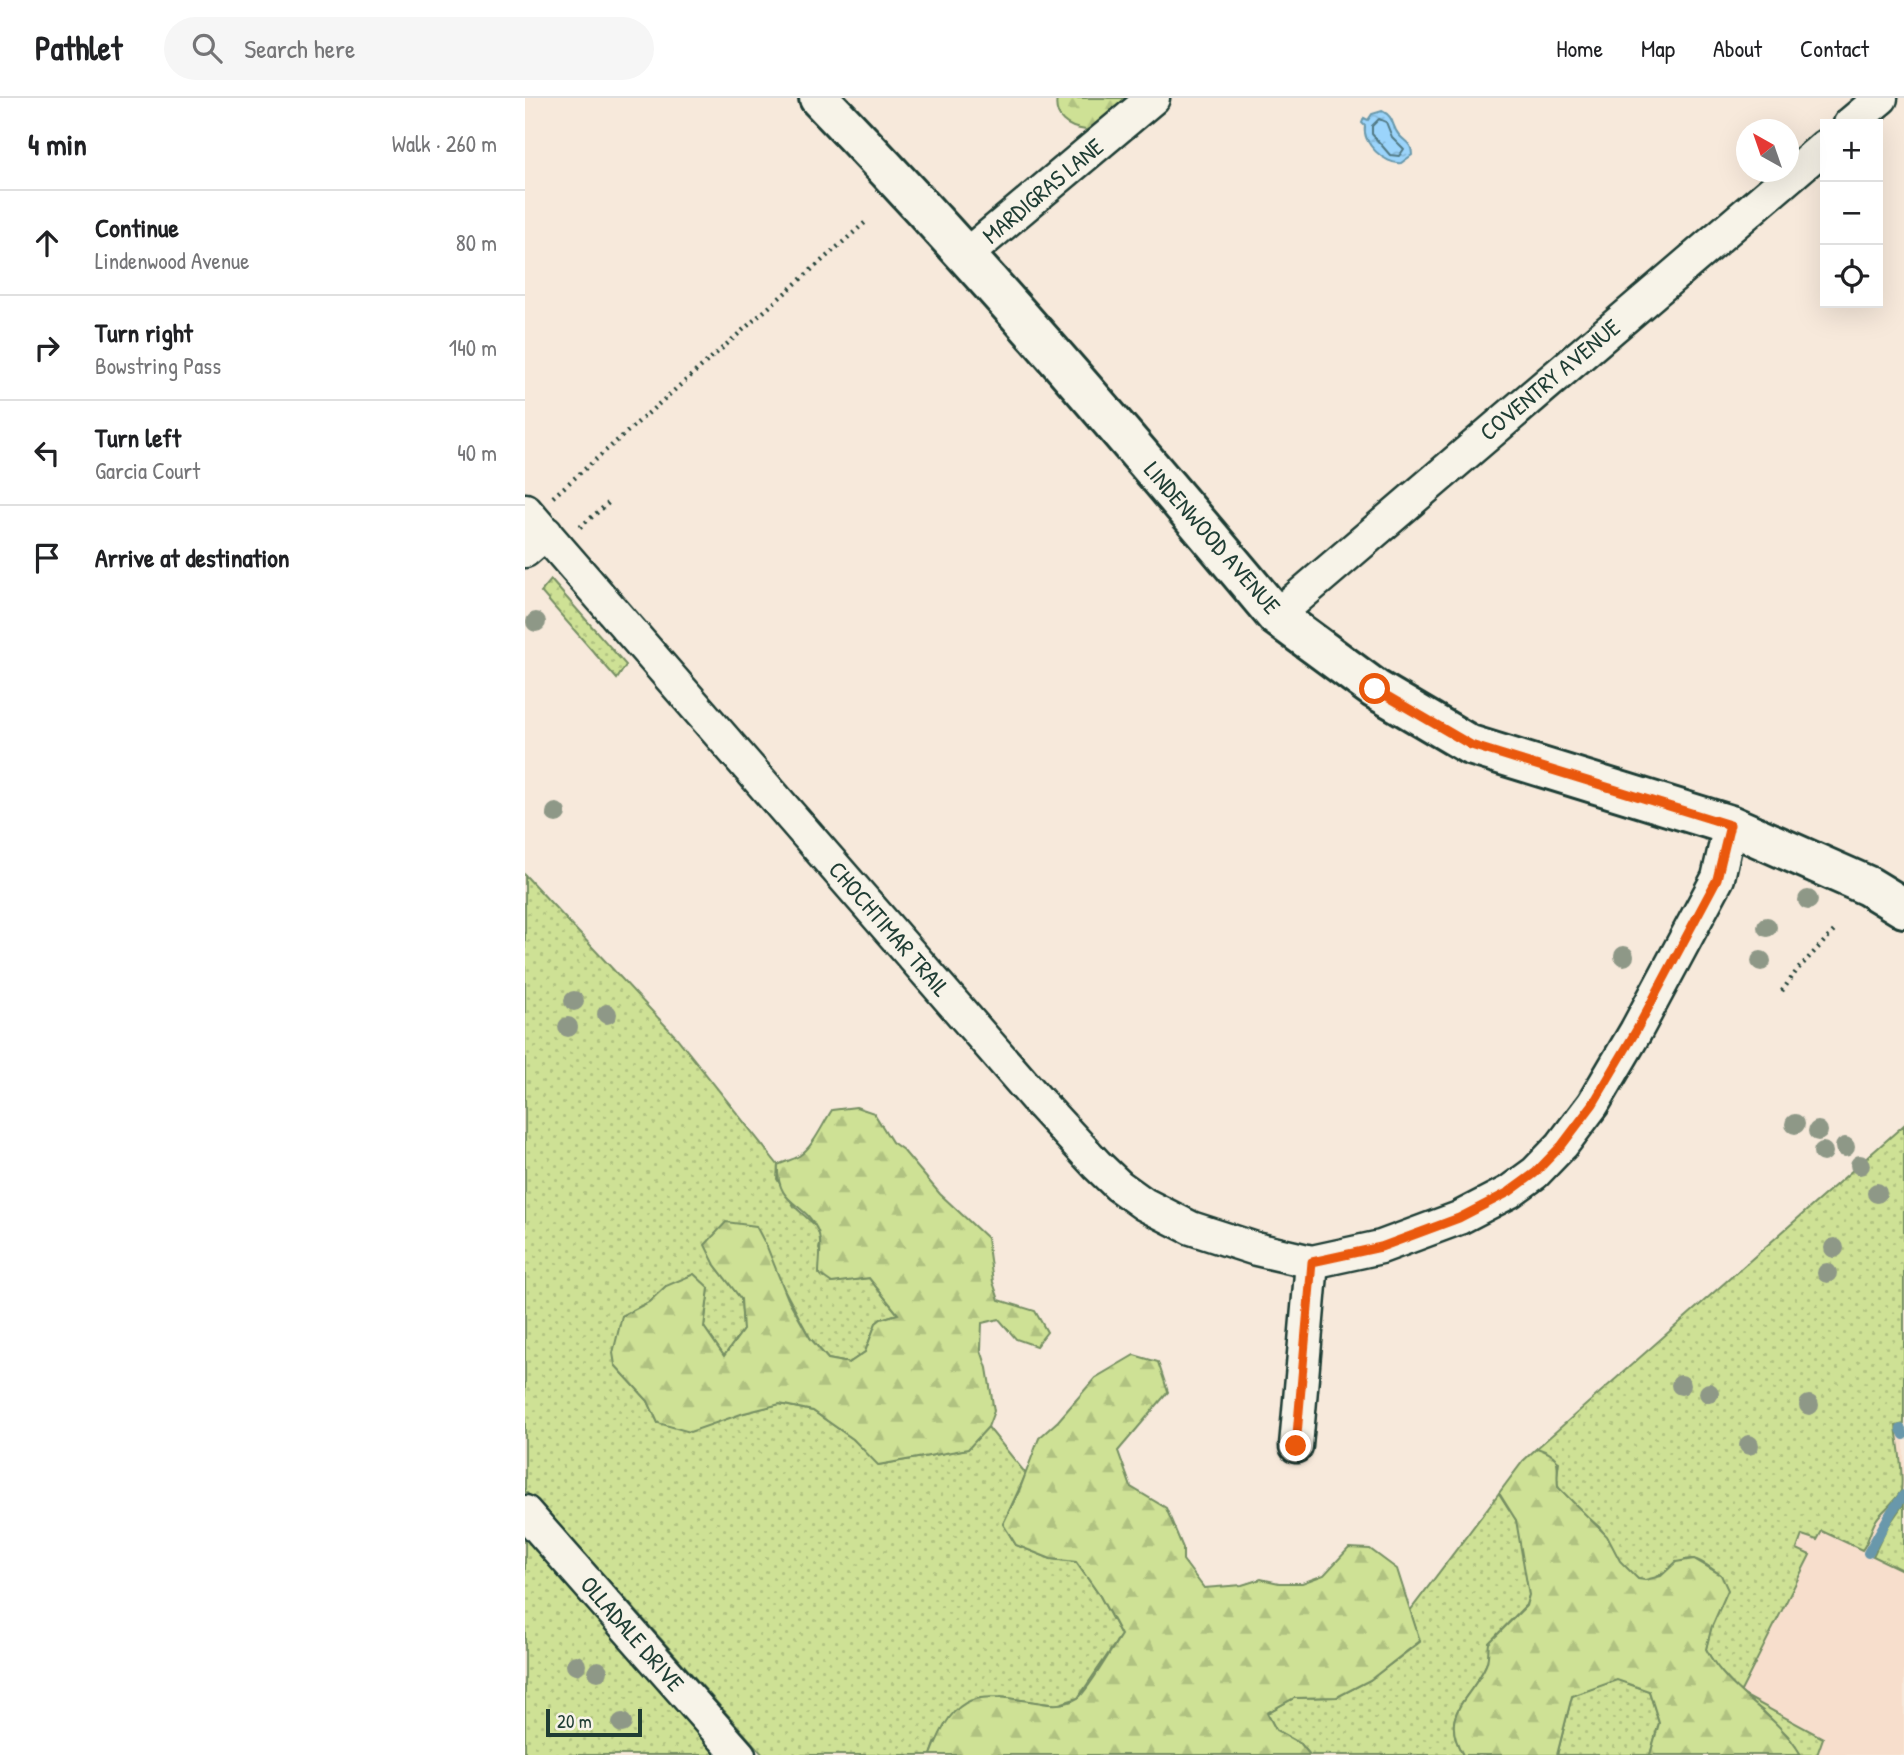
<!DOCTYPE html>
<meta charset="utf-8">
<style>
body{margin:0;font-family:"Patrick Hand",sans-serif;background:#f6f6f6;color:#202124}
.controls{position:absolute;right:21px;top:21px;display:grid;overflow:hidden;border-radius:0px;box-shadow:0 7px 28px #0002}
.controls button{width:63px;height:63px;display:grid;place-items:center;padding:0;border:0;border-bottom:2px solid #e0e0e0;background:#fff;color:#202124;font:35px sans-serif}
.compass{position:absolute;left:1211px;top:21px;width:63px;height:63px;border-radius:50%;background:#fff;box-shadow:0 7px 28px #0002;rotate:320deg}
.scale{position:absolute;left:21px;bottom:18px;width:96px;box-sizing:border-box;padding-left:7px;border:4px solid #1f3d34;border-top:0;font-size:19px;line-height:24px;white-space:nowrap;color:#1f3d34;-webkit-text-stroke:5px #f7f3e8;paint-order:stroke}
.stop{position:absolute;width:21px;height:21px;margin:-16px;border:5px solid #ea580c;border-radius:50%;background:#fff}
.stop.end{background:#ea580c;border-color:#fff;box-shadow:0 2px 7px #0008}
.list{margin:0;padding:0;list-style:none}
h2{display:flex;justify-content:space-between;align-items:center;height:91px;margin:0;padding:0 28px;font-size:30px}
h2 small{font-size:23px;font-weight:400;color:#757577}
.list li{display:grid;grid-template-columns:46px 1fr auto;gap:21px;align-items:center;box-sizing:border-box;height:105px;padding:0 28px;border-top:2px solid #e0e0e0}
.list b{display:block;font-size:26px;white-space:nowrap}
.list p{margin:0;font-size:23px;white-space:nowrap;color:#757577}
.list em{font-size:23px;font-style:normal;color:#757577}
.icon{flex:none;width:38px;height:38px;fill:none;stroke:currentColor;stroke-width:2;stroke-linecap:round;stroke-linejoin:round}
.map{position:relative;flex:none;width:1379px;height:1657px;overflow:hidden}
header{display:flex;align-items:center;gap:42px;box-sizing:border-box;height:98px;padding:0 35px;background:#fff;border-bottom:2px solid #e0e0e0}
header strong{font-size:33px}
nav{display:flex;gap:38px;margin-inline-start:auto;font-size:24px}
.search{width:490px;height:63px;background:#f6f6f6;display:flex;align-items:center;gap:18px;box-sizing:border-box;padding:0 24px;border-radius:38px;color:#757577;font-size:26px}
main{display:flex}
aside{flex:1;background:#fff}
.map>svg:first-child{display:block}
</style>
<header>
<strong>Pathlet</strong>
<div class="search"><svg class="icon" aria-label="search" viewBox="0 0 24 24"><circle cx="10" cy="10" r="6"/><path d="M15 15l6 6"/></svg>Search here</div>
<nav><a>Home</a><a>Map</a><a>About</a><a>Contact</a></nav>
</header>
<main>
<aside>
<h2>4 min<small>Walk · 260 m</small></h2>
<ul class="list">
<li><svg class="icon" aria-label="ahead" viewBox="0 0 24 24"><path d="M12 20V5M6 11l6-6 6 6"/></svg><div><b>Continue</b><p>Lindenwood Avenue</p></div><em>80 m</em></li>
<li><svg class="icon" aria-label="right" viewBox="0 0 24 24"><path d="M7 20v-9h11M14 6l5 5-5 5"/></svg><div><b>Turn right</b><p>Bowstring Pass</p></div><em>140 m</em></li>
<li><svg class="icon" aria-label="left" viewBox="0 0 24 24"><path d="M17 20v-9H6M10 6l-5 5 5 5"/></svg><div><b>Turn left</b><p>Garcia Court</p></div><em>40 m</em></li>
<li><svg class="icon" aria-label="arrive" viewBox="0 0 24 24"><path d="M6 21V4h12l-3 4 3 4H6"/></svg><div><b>Arrive at destination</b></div></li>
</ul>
</aside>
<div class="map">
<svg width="1379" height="1657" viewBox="0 0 1379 1657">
<defs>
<pattern id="grass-dots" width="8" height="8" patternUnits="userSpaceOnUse" patternTransform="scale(1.75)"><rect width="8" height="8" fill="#cee195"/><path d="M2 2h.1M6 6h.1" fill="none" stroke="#b0c281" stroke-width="1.8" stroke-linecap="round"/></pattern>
<pattern id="forest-firs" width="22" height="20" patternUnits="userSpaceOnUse" patternTransform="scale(1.75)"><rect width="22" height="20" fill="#cee195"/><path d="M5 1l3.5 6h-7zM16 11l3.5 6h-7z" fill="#b0c281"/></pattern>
<pattern id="water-ripples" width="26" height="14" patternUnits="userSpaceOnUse" patternTransform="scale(1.75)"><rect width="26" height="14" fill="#9bd4fb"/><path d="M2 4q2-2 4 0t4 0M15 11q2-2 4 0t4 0" fill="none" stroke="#85b7d8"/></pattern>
</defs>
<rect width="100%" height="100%" fill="#f7e9db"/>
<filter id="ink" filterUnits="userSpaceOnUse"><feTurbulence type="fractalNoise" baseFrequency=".0143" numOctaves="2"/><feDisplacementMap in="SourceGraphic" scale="14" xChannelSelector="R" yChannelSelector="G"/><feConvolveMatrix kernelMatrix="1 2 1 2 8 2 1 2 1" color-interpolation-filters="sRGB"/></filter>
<g filter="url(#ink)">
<path fill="#f7decc" d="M 1379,1027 L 1379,1657 L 1251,1657 L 998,1363 Z"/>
<path fill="url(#grass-dots)" stroke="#768f64" stroke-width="2" d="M 26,482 L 101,567 L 92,581 L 16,494 Z
M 0,777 L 152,940 L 253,1067 L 252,1081 L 269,1108 L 292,1129 L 296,1141 L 294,1151 L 307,1185 L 344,1180 L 373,1216 L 356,1221 L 351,1225 L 340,1254 L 324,1265 L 303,1261 L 285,1240 L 251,1176 L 190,1167 L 216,1201 L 218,1232 L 199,1258 L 179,1229 L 184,1190 L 141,1188 L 124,1204 L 97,1218 L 90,1267 L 123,1303 L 133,1325 L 219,1315 L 254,1306 L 288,1313 L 328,1341 L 354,1367 L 442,1351 L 463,1329 L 501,1376 L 478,1426 L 491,1447 L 526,1461 L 551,1464 L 575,1498 L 596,1537 L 553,1600 L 531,1607 L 476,1599 L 411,1643 L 406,1657 L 238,1657 L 106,1507 L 0,1393 Z
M 1379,1027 L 1379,1326 L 1371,1328 C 1373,1346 1379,1376 1376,1393 C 1370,1403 1361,1410 1354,1418 C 1345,1428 1345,1443 1337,1452 L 1297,1433 L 1292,1442 L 1277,1437 L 1272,1451 L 1285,1457 L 1215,1595 L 1298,1640 L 1292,1657 L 1276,1657 L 1263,1638 L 1238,1613 L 1215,1595 L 1189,1566 L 1181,1551 L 1196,1477 C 1188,1472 1177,1462 1168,1461 C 1147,1460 1133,1489 1113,1481 C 1093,1472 1088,1444 1074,1429 C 1062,1417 1043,1407 1034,1391 C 1030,1383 1033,1373 1034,1364 L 1012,1350 Z
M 974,1395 L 991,1422 L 996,1438 L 1004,1497 L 1001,1507 L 964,1545 C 964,1552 964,1561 961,1567 C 945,1604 913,1613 938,1657 L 785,1657 L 776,1646 L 751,1632 L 742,1615 L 769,1600 L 812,1599 L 845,1582 L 895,1544 L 885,1513 Z
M 1379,1405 L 1379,1473 L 1348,1458 L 1361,1431 Z
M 0,1437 L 198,1657 L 0,1657 Z
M 1092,1581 L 1124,1593 L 1134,1625 L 1125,1657 L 1032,1657 L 1047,1598 Z"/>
<path fill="url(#forest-firs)" stroke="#768f64" stroke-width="2" d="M 532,0 L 642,0 L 561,32 C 543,30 528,20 532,0 Z
M 331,1009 L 349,1015 L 367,1044 L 378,1052 L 415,1096 L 462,1140 L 468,1184 L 474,1202 L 510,1213 L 522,1234 L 511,1248 L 491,1241 L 474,1221 L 457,1225 L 456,1252 L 462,1270 L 469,1313 L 463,1329 L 443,1351 L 353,1367 L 328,1341 L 288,1313 L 255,1306 L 219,1315 L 165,1334 L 133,1325 L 123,1303 L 90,1267 L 88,1255 L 97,1218 L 124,1204 L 141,1188 L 169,1176 L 184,1190 L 179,1229 L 199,1258 L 218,1232 L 216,1201 L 190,1167 L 180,1147 L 201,1124 L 231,1128 L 242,1149 L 263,1201 L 285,1240 L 303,1261 L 324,1265 L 340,1254 L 351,1225 L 356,1221 L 373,1216 L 344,1180 L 307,1185 L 294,1176 C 294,1162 298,1143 292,1131 C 279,1103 251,1108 253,1067 C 260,1063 268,1062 274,1058 C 289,1048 297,1027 307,1012 Z
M 609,1257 L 633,1264 L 643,1294 L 593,1353 L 606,1389 L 641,1410 L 658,1450 L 658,1462 L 679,1490 L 717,1487 L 736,1481 L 754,1485 L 777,1485 L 799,1477 L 824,1450 L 845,1451 L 872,1471 L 895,1543 L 845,1582 L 812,1599 L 769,1600 L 742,1615 L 751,1632 L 776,1646 L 785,1657 L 406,1657 C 431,1590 453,1595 516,1605 C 528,1607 542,1607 553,1600 C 562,1594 588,1549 596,1537 L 575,1498 L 551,1464 L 526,1461 L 491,1447 L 478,1426 L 494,1393 L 514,1340 L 533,1323 L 570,1280 Z
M 1012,1350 C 1041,1360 1030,1366 1033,1389 L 1082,1438 L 1095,1463 L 1113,1481 L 1120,1482 L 1136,1478 L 1151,1464 L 1169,1461 L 1196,1477 L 1203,1492 L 1187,1528 L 1181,1551 C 1204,1596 1252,1615 1276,1657 L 1125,1657 L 1134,1625 L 1124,1593 L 1092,1582 L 1047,1598 L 1032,1657 L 938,1657 C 913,1614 945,1603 961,1567 C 964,1561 963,1552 964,1545 L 1001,1508 L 1004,1497 L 991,1422 L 974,1395 L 998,1363 Z"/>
<path fill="url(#water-ripples)" stroke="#6998ab" stroke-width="2" d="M 857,13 C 870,19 866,28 874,37 C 881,45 887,45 887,57 L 876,65 C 860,67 837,45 840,28 L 837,25 L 839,20 L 843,22 L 847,16 Z"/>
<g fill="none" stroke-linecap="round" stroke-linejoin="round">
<path stroke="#517984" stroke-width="2" d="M 854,21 L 861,24 L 867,39 L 879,51 L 874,58 L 865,57 L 847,36 L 847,28 Z"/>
<path stroke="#6998ab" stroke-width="10" d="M 1376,1331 L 1379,1337
M 1343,1455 L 1367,1413 L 1379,1397"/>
<g stroke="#1f3d34" stroke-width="37">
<path id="street" d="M 1325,26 L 1356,0
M 440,158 L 628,0
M 0,412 L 514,1004 L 572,1067 L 594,1088 L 619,1106 L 666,1130 L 731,1151 L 787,1164 L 856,1149 L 934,1120 L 984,1094 L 1010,1075 L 1037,1047 L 1068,1006 L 1111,933 L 1193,780 L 1205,727
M 0,453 L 21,435
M 751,518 L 1300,48
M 771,1348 L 787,1164
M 0,1414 L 214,1657"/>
</g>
<g stroke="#1f3d34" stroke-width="44">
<path id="secondary" d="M 294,0 C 454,166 604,342 751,518 L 850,591 L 945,647 L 1205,727 L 1343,788 L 1379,810"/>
</g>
<path stroke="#1f3d34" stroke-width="4.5" stroke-dasharray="2 5" stroke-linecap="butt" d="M 28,399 L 343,122
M 55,429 L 87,402
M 1257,893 L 1273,871 L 1309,833 L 1312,833"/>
<use href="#street" stroke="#f7f3e8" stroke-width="32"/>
<use href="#secondary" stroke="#f7f3e8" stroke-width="38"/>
</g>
<g fill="#8e9887">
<circle cx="11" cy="524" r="10"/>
<circle cx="31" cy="715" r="10"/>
<circle cx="1283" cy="802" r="10"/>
<circle cx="1242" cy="829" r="10"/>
<circle cx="1099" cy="858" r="10"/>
<circle cx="1236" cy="863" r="10"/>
<circle cx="49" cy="903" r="10"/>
<circle cx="82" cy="916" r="10"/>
<circle cx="43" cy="929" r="10"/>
<circle cx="1270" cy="1026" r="10"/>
<circle cx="1293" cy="1033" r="10"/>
<circle cx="1320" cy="1049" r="10"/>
<circle cx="1298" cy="1054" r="10"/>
<circle cx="1335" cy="1067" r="10"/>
<circle cx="1352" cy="1095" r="10"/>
<circle cx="1309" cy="1150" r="10"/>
<circle cx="1302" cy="1175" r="10"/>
<circle cx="1156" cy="1287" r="10"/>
<circle cx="1184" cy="1295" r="10"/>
<circle cx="1284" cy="1307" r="10"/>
<circle cx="1224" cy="1347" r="10"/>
<circle cx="51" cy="1567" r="10"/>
<circle cx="73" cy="1573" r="10"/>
<circle cx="97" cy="1625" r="10"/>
</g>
</g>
<g fill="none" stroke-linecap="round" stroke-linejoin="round" filter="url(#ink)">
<path stroke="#ea580c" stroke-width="9" d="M 771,1348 L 787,1164 L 856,1149 L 934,1120 L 984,1094 L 1010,1075 L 1037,1047 L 1068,1006 L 1111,933 L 1192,781 L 1205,727 L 946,647 L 850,591"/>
</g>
<g text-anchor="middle" stroke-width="7" stroke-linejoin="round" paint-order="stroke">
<g font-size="24" fill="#1f3d34" stroke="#f7f3e8">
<text transform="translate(518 93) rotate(-40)" y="8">MARDIGRAS LANE</text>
<text transform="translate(1025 282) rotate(-40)" y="8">COVENTRY AVENUE</text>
<text transform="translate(687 440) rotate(49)" y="8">LINDENWOOD AVENUE</text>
<text transform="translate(364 831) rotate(49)" y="8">CHOCHTIMAR TRAIL</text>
<text transform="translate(107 1536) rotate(49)" y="8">OLLADALE DRIVE</text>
</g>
</g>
</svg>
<div class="controls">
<button>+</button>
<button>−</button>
<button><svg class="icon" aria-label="locate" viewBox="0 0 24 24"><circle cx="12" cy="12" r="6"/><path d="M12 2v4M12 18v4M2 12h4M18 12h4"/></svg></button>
</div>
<svg class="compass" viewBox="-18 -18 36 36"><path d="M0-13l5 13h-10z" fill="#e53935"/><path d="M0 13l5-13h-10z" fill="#757577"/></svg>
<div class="scale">20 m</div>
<div class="stop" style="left:850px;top:591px"></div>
<div class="stop end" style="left:771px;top:1348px"></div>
</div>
</main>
